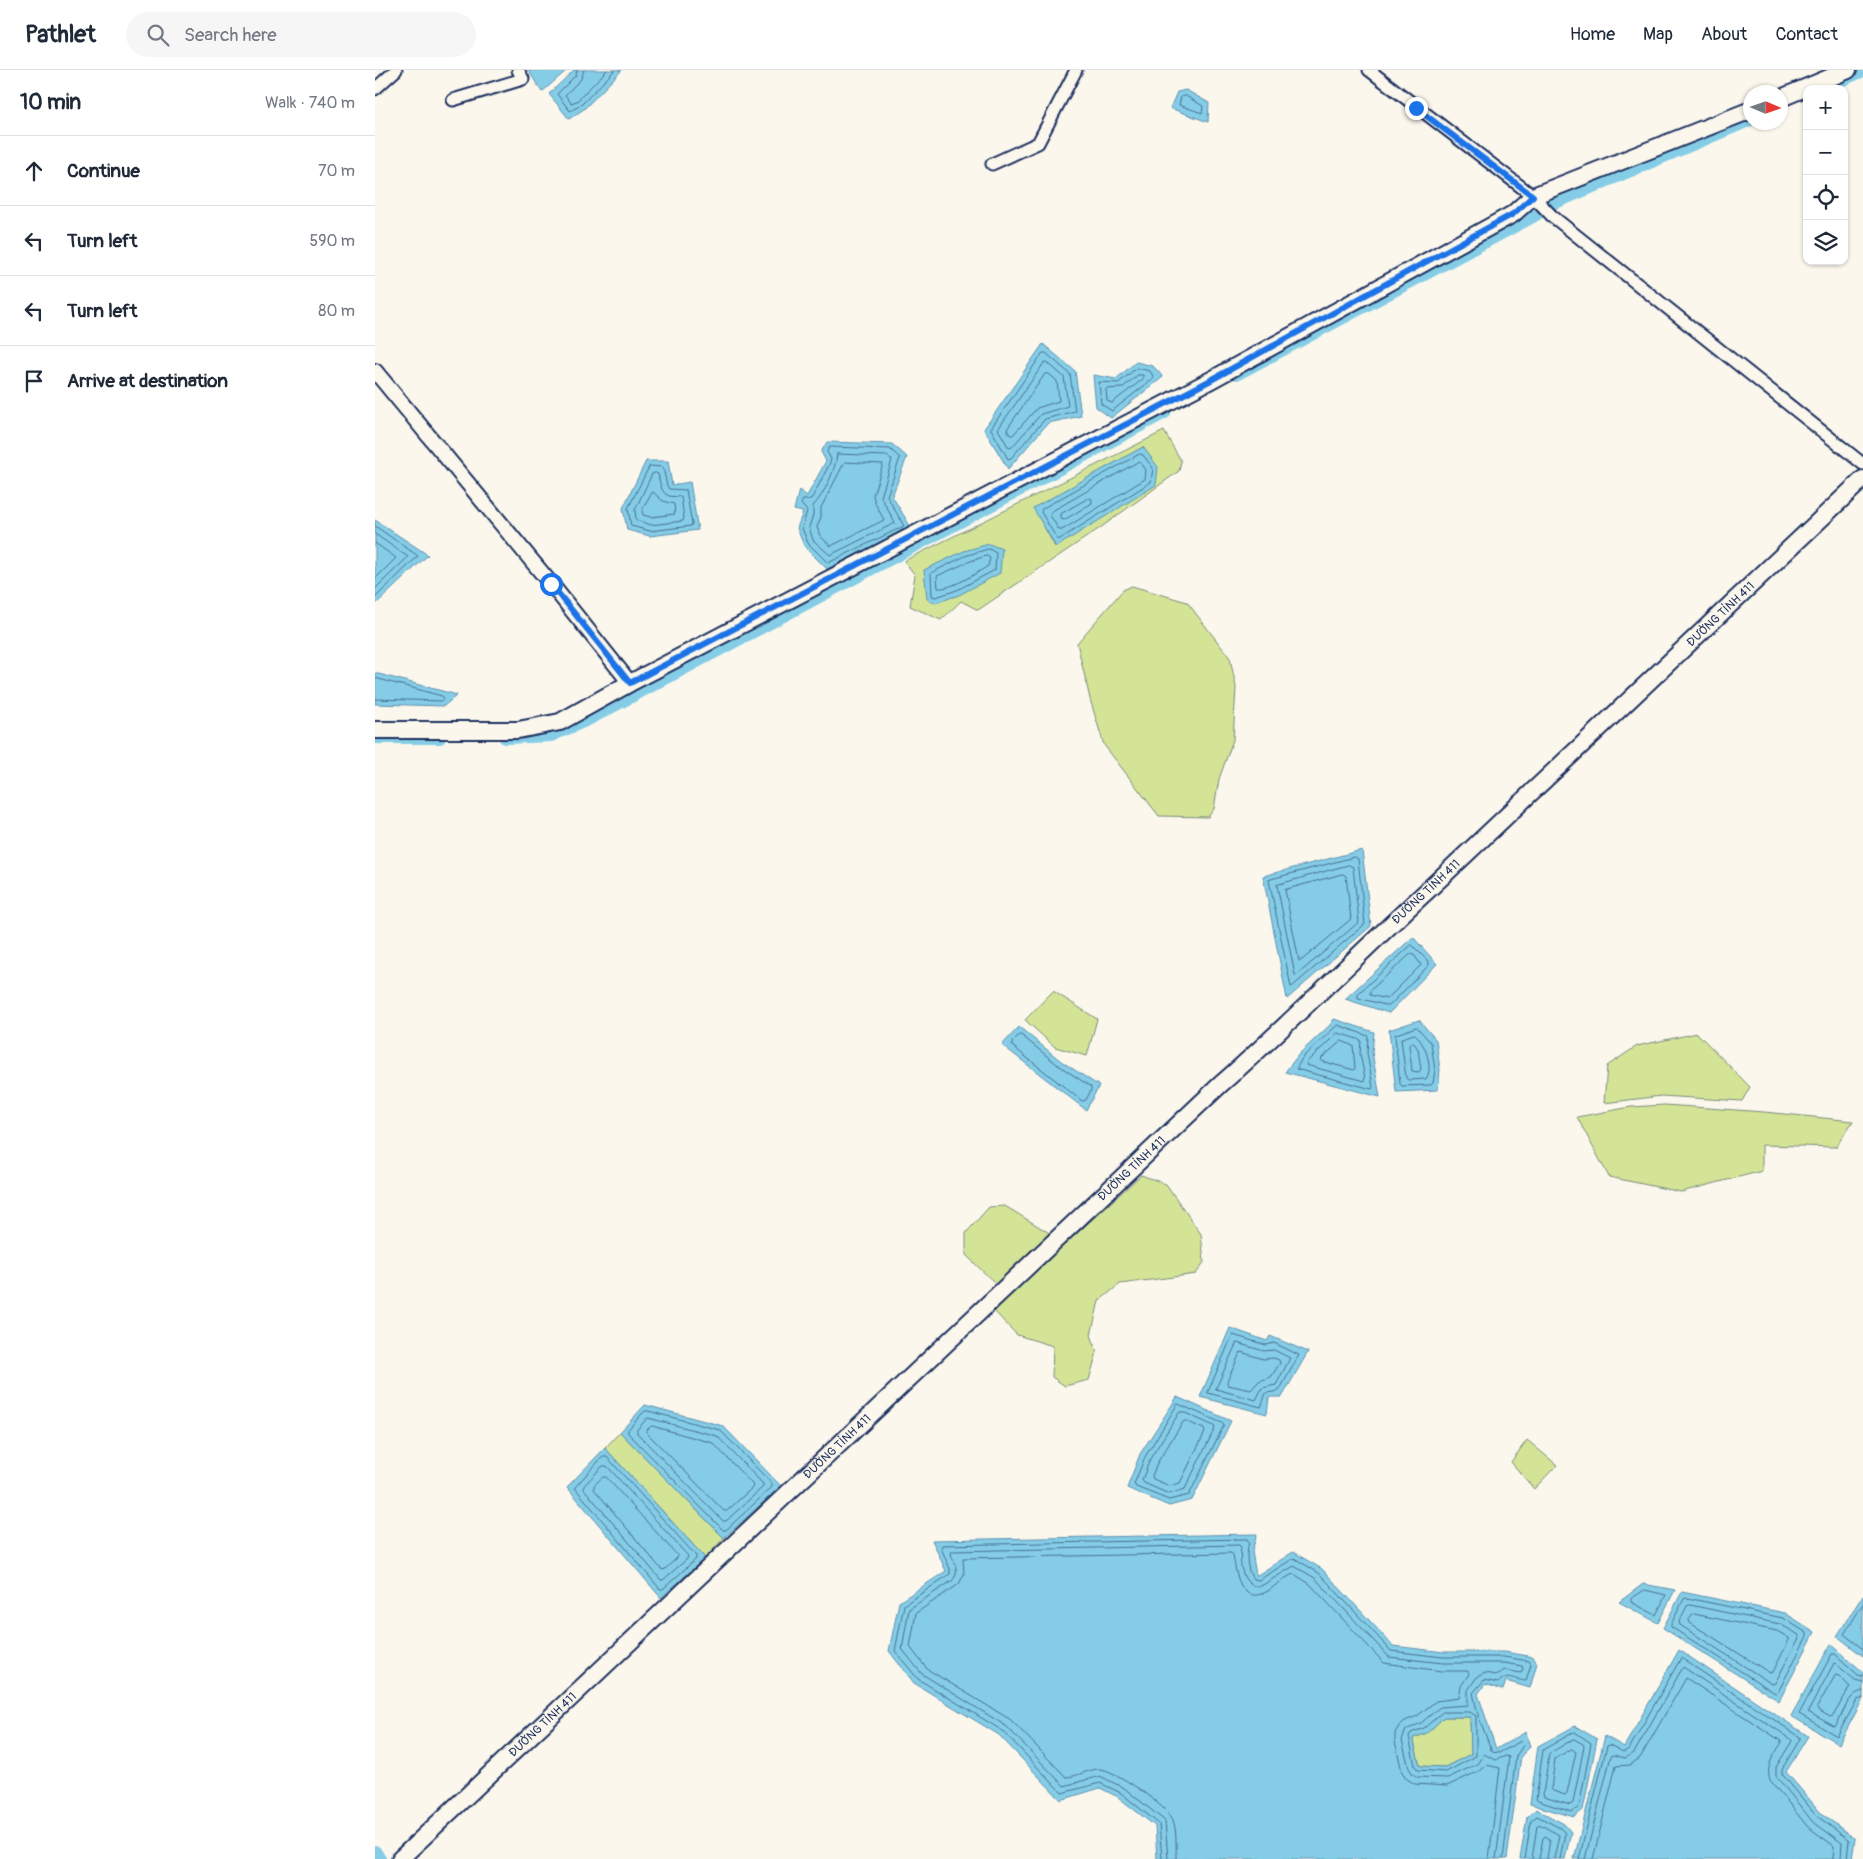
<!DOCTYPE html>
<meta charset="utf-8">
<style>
body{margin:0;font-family:Pangolin,sans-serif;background:#f6f6f7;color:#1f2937}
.controls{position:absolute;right:15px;top:15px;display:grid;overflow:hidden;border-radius:10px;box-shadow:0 1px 4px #0004}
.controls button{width:45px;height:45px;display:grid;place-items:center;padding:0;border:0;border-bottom:1px solid #e0e1e3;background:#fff;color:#1f2937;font:25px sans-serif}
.compass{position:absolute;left:1368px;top:15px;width:45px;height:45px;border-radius:50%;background:#fff;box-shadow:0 1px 4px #0004;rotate:92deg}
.stop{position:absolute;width:15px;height:15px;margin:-11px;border:4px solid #1a73e8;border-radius:50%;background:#fff}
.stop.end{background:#1a73e8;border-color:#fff;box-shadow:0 1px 5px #0008}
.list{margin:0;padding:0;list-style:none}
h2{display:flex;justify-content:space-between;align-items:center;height:65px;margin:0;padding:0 20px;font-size:21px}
h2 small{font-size:16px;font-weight:400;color:#747a83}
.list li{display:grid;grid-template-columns:32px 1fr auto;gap:15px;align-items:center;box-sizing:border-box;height:70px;padding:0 20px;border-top:1px solid #e0e1e3}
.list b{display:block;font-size:19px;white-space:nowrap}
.list em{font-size:16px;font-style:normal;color:#747a83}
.icon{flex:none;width:28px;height:28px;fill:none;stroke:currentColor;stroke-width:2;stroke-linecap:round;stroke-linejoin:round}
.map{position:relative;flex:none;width:1488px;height:1789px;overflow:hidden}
header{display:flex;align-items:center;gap:30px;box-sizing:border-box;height:70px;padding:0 25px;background:#fff;border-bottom:1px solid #e0e1e3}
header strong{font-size:24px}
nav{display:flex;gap:28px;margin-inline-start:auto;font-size:18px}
.search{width:350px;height:45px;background:#f6f6f7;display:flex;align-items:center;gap:12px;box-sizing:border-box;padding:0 18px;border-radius:28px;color:#747a83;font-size:19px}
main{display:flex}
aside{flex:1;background:#fff}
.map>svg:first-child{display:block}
</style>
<header>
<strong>Pathlet</strong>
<div class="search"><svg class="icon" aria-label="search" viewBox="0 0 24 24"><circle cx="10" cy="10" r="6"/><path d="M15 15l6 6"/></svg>Search here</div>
<nav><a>Home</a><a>Map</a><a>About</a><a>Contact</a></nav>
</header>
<main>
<aside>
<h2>10 min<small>Walk · 740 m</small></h2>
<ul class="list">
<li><svg class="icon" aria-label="ahead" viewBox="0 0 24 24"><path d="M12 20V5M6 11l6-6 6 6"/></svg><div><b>Continue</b></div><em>70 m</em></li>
<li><svg class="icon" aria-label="left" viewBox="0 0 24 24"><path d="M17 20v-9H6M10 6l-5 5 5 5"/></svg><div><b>Turn left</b></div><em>590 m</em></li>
<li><svg class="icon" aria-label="left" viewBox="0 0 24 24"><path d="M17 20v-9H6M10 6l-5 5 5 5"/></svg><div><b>Turn left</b></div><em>80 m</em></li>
<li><svg class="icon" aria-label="arrive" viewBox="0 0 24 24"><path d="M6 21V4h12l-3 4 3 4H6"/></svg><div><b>Arrive at destination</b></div></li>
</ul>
</aside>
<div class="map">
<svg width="1488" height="1789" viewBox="0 0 1488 1789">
<rect width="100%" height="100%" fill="#fbf7ec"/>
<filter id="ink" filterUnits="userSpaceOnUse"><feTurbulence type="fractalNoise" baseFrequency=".02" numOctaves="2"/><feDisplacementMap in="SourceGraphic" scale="10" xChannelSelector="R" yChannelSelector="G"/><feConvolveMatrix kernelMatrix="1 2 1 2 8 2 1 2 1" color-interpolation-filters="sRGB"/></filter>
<g filter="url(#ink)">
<path fill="#d4e497" stroke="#788a7a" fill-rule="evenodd" d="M 789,361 L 806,391 L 804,401 L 725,458 L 603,540 L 586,531 L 566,550 L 535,536 L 540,505 L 529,491 ZM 768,377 L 681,477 L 680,477 L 659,438 Z
M 757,516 L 812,532 L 855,588 L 861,617 L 858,670 L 844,709 L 839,739 L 833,747 L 784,746 L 729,675 L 715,629 L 702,573 L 748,520 Z
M 678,921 L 722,949 L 712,986 L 680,977 L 650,950 Z
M 1322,963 L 1375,1017 L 1367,1031 L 1286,1026 L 1229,1033 L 1232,996 L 1262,976 Z
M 1290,1035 L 1389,1042 L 1478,1051 L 1461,1077 L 1387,1075 L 1387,1101 L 1306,1122 L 1234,1107 L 1202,1047 L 1256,1037 Z
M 766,1105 L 791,1114 L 826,1164 L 829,1192 L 821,1204 L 745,1214 L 724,1231 L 716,1265 L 722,1282 L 714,1310 L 690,1316 L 677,1307 L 678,1276 L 642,1265 L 618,1240 Z
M 630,1136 L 676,1164 L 622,1215 L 591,1185 L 591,1163 L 614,1137 Z
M 245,1362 L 349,1468 L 330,1488 L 230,1378 Z
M 1152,1370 L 1182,1395 L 1159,1419 L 1136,1392 Z
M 1069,1647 L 1095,1647 L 1096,1684 L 1070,1697 L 1045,1696 L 1038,1668 L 1052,1663 Z"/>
<path fill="#85cde6" stroke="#5b8eb0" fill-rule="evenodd" d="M 153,0 L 192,0 L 167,22 Z
M 199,0 L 247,0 L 209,39 L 194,49 L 174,24 Z
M 811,20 L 834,33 L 833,52 L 795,38 L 802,22 Z
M 668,274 L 700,301 L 706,346 L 673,353 L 633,399 L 609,359 Z
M 761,292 L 778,296 L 788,307 L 736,348 L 721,337 L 718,305 L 741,309 Z
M 452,372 L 517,374 L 532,387 L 517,426 L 537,459 L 452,499 L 429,476 L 422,458 L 428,442 L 419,440 L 424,420 L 432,426 L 451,391 L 446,382 Z
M 768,377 L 783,397 L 781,415 L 681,477 L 658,438 Z
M 271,391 L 293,391 L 297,415 L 315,412 L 323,460 L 275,466 L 252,460 L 248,438 Z
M 0,450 L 53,485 L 0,535 Z
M 614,474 L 627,479 L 625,503 L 584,525 L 560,533 L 552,529 L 549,500 L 589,481 Z
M 0,603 L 82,625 L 69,636 L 0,634 Z
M 987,780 L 996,856 L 912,929 L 888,806 Z
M 1038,867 L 1062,894 L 1014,943 L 970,929 Z
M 959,949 L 999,962 L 997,982 L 1005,1027 L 910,1002 L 924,984 L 955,955 Z
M 1044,950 L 1061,970 L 1065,1000 L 1063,1020 L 1021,1022 L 1014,960 Z
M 644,957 L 686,991 L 724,1016 L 711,1040 L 627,975 Z
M 855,1258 L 892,1271 L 895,1266 L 933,1282 L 907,1327 L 894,1327 L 892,1344 L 825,1327 Z
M 802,1327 L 856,1351 L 817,1430 L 794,1436 L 752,1418 L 765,1384 Z
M 270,1335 L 348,1356 L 406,1416 L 349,1468 L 245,1362 Z
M 230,1378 L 330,1488 L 286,1528 L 192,1417 Z
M 882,1464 L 877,1481 L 881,1506 L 918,1482 L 947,1499 L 1018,1576 L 1069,1582 L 1130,1582 L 1158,1587 L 1162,1593 L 1155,1618 L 1131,1611 L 1128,1620 L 1110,1614 L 1103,1624 L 1121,1679 L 1151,1662 L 1155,1677 L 1146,1686 L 1132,1789 L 782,1789 L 780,1756 L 743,1727 L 725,1718 L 686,1730 L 624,1665 L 539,1613 L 514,1581 L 524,1532 L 571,1501 L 557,1470 ZM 1069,1647 L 1095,1647 L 1096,1684 L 1070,1697 L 1045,1696 L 1038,1668 L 1052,1663 Z
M 1268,1514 L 1300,1520 L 1283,1553 L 1244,1532 Z
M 1307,1522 L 1410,1543 L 1440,1562 L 1404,1631 L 1288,1558 Z
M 1488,1525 L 1488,1586 L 1462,1566 Z
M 1456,1574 L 1488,1602 L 1488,1629 L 1464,1674 L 1416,1646 Z
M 1304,1580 L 1433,1666 L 1411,1702 L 1446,1743 L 1480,1769 L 1477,1789 L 1199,1789 L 1230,1666 L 1249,1677 Z
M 1200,1656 L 1222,1669 L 1208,1740 L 1199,1747 L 1155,1734 L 1163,1676 Z
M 1161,1739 L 1189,1754 L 1196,1762 L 1190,1789 L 1145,1789 L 1152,1747 Z"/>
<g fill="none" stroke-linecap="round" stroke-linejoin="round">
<path stroke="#456e94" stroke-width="1" d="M 202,0 L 201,5 L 182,24 L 195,41 L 206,35 L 240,0
M 209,0 L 206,9 L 190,25 L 196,33 L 202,31 L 232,0
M 811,26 L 828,36 L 827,43 L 804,35 L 806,27 Z
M 668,283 L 671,283 L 695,304 L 700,341 L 670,349 L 636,388 L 633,389 L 616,359 Z
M 672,292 L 689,307 L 693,336 L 666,344 L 637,377 L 634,378 L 623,359 L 669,293 Z
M 762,298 L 775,301 L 779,308 L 737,341 L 726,334 L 724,312 L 743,313 Z
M 674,304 L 682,311 L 684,331 L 662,338 L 638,365 L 635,365 L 632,359 L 670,304 Z
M 763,305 L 768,305 L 768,309 L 737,333 L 732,331 L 731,319 L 747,318 Z
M 455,377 L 515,379 L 525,388 L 512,426 L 529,456 L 453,493 L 433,473 L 427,458 L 432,441 L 426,434 L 428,430 L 433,430 L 437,428 L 455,393 L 456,389 L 452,382 Z
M 462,384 L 512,386 L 517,390 L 506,427 L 520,453 L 455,485 L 438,470 L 434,457 L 438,445 L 438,436 C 449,425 461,399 462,384 Z
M 765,384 L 768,385 L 778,398 L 776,412 L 685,469 L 682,469 L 666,442 L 667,439 Z
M 470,392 L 508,394 L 498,425 L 500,433 L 509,450 L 456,476 L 445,466 L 442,457 L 446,447 L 446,438 Z
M 763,392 L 766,393 L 771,400 L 770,409 L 687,460 L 684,460 L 675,445 L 676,442 Z
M 275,396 L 288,397 L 292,416 L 294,419 L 311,420 L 317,454 L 316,456 L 275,461 L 256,456 L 253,439 Z
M 281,403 L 283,404 C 285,412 285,422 294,426 C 298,427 302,426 306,427 L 309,448 L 308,451 L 276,455 L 261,450 L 260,440 L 277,404 Z
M 278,422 L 288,431 L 299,434 L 300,444 L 276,447 L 268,445 L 267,441 Z
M 714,428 L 717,429 L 717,433 L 689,450 L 686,449 L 686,444 Z
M 0,456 L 43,486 L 0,528
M 0,464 L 33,487 L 0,519
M 0,473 L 21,488 L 0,509
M 614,479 L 621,483 L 620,500 L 582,520 L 561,527 L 557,526 L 556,503 L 590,486 Z
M 612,486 L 615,488 L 613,496 C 602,503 575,520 563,518 L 562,506 L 593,492 Z
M 0,608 L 67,626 L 69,628 L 67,631 L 0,629
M 980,787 L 983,789 L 990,854 L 918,916 L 916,917 L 894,810 Z
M 974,795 L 978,797 L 984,852 L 922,905 L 920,905 L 902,815 Z
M 968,804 L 971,806 L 976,849 L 927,890 L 924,891 L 910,820 Z
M 1037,875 L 1054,892 L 1054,895 L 1014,936 L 983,928 L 983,924 Z
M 1036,884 L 1039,885 L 1046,895 L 1012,929 L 995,925 L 995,921 Z
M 963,955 L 993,966 L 992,983 L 998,1017 L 997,1019 L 921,999 L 928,987 Z
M 1042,957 L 1056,973 L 1060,1000 L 1058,1013 L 1056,1015 L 1027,1016 L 1025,1014 L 1020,965 Z
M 963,963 L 986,970 L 985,984 L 990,1008 L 989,1011 L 931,995 L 933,991 Z
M 1040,964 C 1050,973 1059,998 1051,1009 L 1033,1010 L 1031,1008 L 1026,969 Z
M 646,965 L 683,995 L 716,1017 L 716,1020 L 711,1030 L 707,1031 L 637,976 L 637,972 L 643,966 Z
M 967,971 L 978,976 L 980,998 L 979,1000 L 946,991 L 947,988 Z
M 1036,973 L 1039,973 L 1043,979 L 1046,999 L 1044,1002 L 1037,1001 L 1034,975 Z
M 858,1265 L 891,1275 L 899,1273 L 924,1285 L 904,1321 L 891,1323 L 886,1337 L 833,1323 Z
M 862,1273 L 889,1281 L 899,1280 L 915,1288 L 901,1315 L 887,1318 L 881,1330 L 841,1319 Z
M 866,1282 L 888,1289 L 899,1288 L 904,1290 L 905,1293 L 896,1307 L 884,1311 L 876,1320 L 853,1315 L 852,1312 Z
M 803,1334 L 847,1353 L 849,1355 L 814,1425 L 794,1430 L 761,1417 L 759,1414 L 770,1387 Z
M 270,1341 L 273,1341 L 345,1360 L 397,1414 L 397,1417 L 351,1460 L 348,1460 L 253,1363 L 253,1360 Z
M 805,1342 L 808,1342 L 839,1356 L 840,1358 L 810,1419 L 794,1424 L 769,1413 L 767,1410 L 775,1389 Z
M 273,1348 L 342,1366 L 388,1414 L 388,1417 L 351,1451 L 348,1451 L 262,1363 L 262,1360 Z
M 811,1351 L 829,1359 L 830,1362 L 805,1413 L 795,1416 L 778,1409 L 777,1406 L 782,1393 L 808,1352 Z
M 277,1356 L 338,1373 L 377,1414 L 378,1417 L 352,1441 L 349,1441 L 272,1363 L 272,1360 Z
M 228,1387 L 232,1387 L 321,1486 L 321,1489 L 288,1519 L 285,1519 L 200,1418 L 201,1416 Z
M 228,1396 L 232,1396 L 313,1486 L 312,1489 L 288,1510 L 286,1510 L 209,1419 L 209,1416 Z
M 228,1407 L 231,1407 L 302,1485 L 302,1488 L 289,1500 L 286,1499 L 219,1419 L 219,1416 Z
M 1270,1520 L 1291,1525 L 1281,1545 L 1256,1532 L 1256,1529 Z
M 1312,1528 L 1408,1548 L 1432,1563 L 1432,1566 L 1403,1622 L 1400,1623 L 1296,1557 L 1296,1554 L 1309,1529 Z
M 1488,1534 L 1469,1564 L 1488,1579
M 1315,1535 L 1405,1554 L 1424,1565 L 1424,1568 L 1400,1613 L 1397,1614 L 1305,1555 L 1304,1552 L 1312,1536 Z
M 1319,1544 L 1402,1561 L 1414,1568 L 1414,1570 L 1398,1602 L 1395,1603 L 1315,1553 L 1314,1550 Z
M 1461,1605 L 1464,1606 L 1475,1617 L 1458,1646 L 1455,1647 L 1443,1640 L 1442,1638 Z
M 1488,1606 L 1483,1605 L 1460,1584 L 1457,1584 L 1424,1644 L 1462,1666 L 1482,1630 L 1488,1628
M 1488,1612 L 1480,1610 L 1461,1594 L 1459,1593 L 1433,1642 L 1460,1657 C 1468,1646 1472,1623 1488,1621
M 1068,1642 L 1095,1642 L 1101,1646 L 1101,1686 L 1071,1702 L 1043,1700 L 1040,1696 L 1034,1666 L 1036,1663 L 1049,1658 Z
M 1200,1662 L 1216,1673 L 1204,1737 L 1197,1742 L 1163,1731 L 1161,1729 L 1168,1680 Z
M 1199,1669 L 1208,1674 L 1209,1676 L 1198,1733 L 1195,1735 L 1169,1727 L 1168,1724 L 1174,1684 Z
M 1197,1679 L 1201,1682 L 1192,1723 L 1190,1725 L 1178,1721 L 1176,1719 L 1180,1689 Z
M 787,1789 L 784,1754 L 746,1723 L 725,1713 L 687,1723 L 628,1661 L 543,1609 L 520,1581 L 529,1535 L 575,1504 L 575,1499 L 566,1478 L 567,1475 L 872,1469 L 874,1472 C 871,1483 871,1499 878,1509 L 884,1510 L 919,1488 L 944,1503 L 1016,1581 L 1068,1587 L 1129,1587 L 1154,1591 L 1156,1594 L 1151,1611 C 1138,1610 1133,1602 1123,1613 L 1109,1610 L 1098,1623 L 1103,1645 L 1117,1682 L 1124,1683 L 1146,1671 L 1149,1674 L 1141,1686 L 1128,1789
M 793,1789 L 790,1751 L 749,1718 L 725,1706 L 689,1716 L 631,1656 L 547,1604 L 527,1579 L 534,1539 L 577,1511 C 585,1502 580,1494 576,1484 L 577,1481 L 864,1475 L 866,1477 C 864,1491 866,1519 886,1516 L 919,1496 L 940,1508 L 1014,1587 L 1068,1593 L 1129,1593 L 1147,1596 L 1148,1599 L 1146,1603 L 1130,1600 L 1120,1605 L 1110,1603 L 1102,1607 L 1093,1620 L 1093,1635 L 1065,1637 L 1046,1653 L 1031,1660 L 1027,1670 L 1034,1698 L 1037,1703 L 1042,1707 L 1073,1708 L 1102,1694 L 1109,1684 L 1120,1690 L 1131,1686 L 1134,1687 L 1121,1789
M 801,1789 C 801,1777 802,1761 798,1750 C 793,1737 739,1699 725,1699 C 713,1699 702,1707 691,1707 L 636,1650 L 552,1599 L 535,1577 L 541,1543 L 584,1514 L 589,1504 L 588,1488 L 856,1483 L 858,1485 C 861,1503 865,1537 893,1521 C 901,1515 910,1507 919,1504 L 935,1514 L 1009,1593 L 1066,1601 L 1093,1601 L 1094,1604 L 1086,1616 L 1084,1628 L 1061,1631 L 1042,1646 L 1030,1651 L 1024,1656 L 1020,1663 L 1020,1671 L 1027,1702 L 1032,1709 L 1040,1714 L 1072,1716 L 1104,1701 L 1111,1695 L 1125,1698 L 1114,1789
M 1150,1789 L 1156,1751 L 1162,1746 L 1185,1758 L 1190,1763 L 1185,1789
M 1157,1789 L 1162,1756 L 1164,1754 L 1184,1765 L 1179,1789
M 1164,1789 L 1168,1768 L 1170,1766 L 1175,1769 L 1172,1789
M 1204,1789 L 1232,1676 L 1235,1675 L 1248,1682 L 1254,1679 L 1306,1588 L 1425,1667 L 1425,1669 L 1407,1699 L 1407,1704 L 1442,1746 L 1474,1770 L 1472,1789
M 1210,1789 L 1236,1686 L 1239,1685 L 1250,1688 L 1259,1683 L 1308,1597 L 1416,1669 L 1417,1671 L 1401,1697 L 1401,1706 L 1437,1751 L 1467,1773 L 1466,1789
M 1218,1789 L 1241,1696 L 1255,1695 L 1265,1688 L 1311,1608 L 1406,1671 L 1406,1674 C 1399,1685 1390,1696 1395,1710 L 1432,1756 L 1459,1776 L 1458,1789"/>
<path stroke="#85cde6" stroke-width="12" d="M 1464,12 L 1488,1
M 863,304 L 1158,147 L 1178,134 L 1376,50
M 0,668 L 65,668
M 130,668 L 176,666 L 215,649 L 790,343
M 0,1781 L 5,1789"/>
<g stroke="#1b2f5e" stroke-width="15">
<path id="minor" d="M 994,0 L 1158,126 L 1177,146 L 1488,394
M 0,19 L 21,0
M 78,30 L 148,9 L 143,0
M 617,94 L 663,73 L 701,0"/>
</g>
<g stroke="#1b2f5e" stroke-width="18">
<path id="tertiary" d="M 0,301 L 176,514 L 255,613"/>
</g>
<g stroke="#1b2f5e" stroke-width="20">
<g id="secondary">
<path d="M 1406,28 L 1473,0"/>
<path d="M 0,660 L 143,660 L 185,652 L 255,613 L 836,310 L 1138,144 L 1158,126 L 1376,40"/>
<path id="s1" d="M 25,1789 L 846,1014 C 917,952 983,884 1053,820 C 1198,683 1343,547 1488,409"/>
</g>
</g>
<use href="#minor" stroke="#fbf7ec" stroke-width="11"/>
<use href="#tertiary" stroke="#fbf7ec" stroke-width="14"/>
<use href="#secondary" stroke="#fbf7ec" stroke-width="16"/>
</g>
</g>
<g fill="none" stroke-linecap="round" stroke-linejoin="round" filter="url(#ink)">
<path stroke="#1a73e8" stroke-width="6" d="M 176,514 L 255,613 L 836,310 L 1138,144 L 1158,126 L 1041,38"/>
</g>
<g text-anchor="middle" stroke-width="4.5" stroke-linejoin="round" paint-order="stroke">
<g font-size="12" fill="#1b2f5e" stroke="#fbf7ec">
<text dy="4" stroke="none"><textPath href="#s1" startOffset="1815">ĐƯỜNG TỈNH 411</textPath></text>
<text dy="4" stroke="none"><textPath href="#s1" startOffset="1410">ĐƯỜNG TỈNH 411</textPath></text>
<text dy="4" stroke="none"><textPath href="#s1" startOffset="1006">ĐƯỜNG TỈNH 411</textPath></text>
<text dy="4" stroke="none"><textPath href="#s1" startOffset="601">ĐƯỜNG TỈNH 411</textPath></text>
<text dy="4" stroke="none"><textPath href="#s1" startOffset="196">ĐƯỜNG TỈNH 411</textPath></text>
</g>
</g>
</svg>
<div class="controls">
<button>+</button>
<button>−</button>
<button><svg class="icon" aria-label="locate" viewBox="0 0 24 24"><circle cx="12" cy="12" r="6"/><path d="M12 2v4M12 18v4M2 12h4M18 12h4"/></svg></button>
<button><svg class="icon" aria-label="layers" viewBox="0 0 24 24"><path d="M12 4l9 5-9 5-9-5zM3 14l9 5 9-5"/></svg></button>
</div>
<svg class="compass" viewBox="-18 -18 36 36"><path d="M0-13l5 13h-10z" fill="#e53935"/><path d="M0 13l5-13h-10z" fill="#747a83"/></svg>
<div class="stop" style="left:176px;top:514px"></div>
<div class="stop end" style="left:1041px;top:38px"></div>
</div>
</main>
